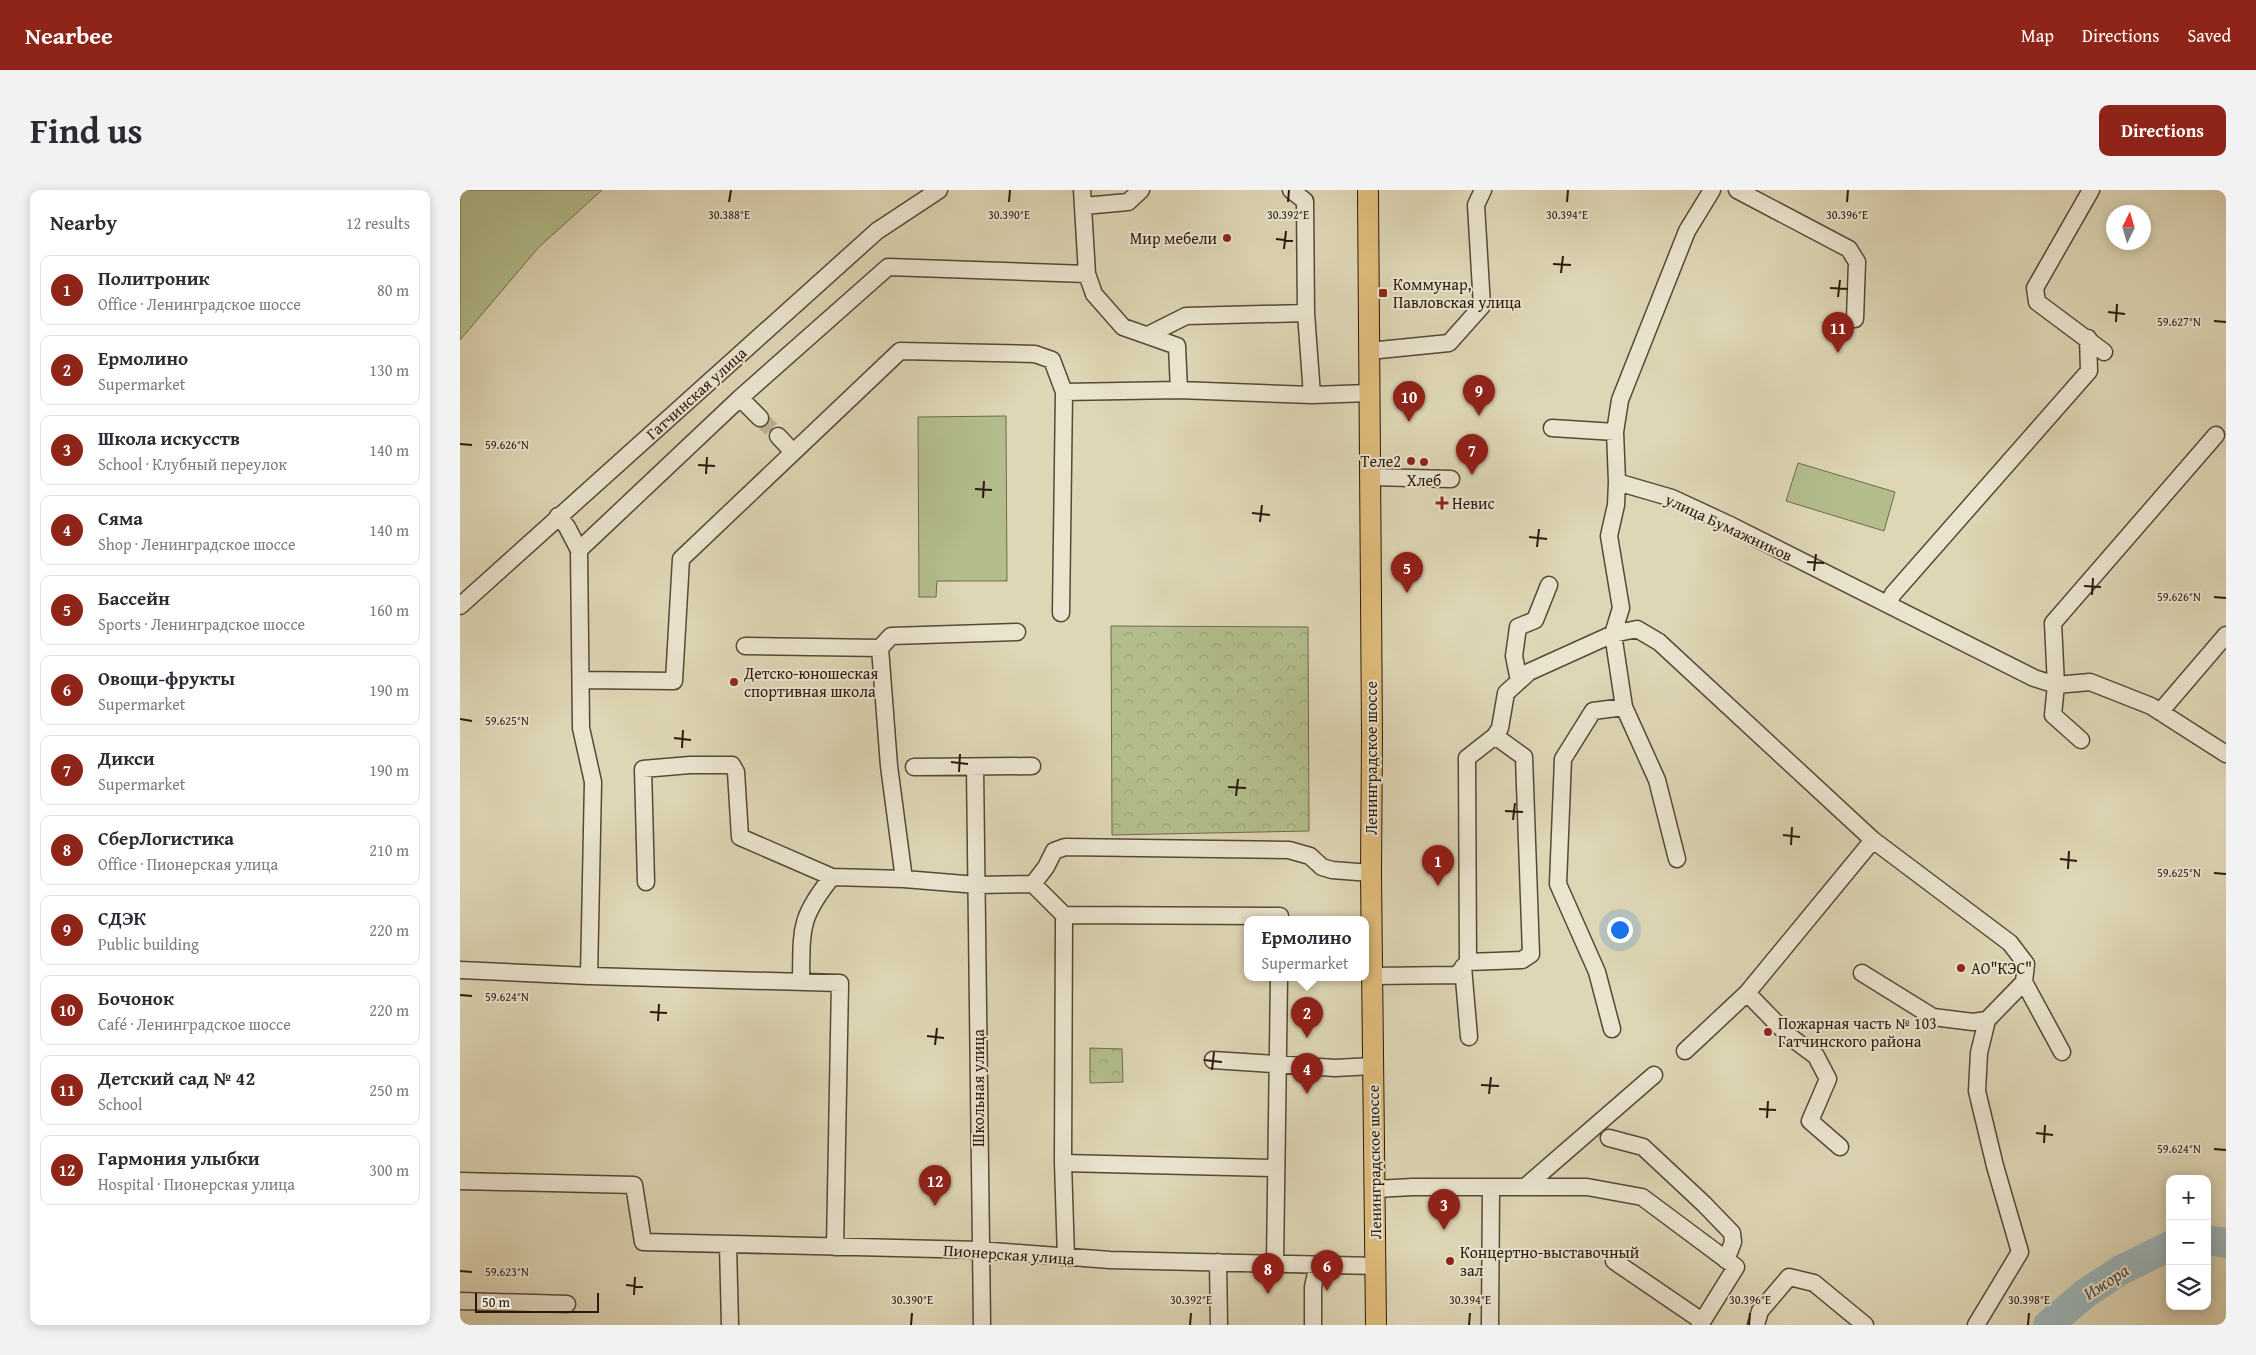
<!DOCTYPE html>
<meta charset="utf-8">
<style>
body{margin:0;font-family:"Gentium Book Plus",serif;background:#f2f2f3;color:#2b2b33}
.controls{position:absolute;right:15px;bottom:15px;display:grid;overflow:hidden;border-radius:10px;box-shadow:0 2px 12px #0003}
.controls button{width:45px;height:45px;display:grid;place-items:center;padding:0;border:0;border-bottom:1px solid #e1e1e2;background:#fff;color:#2b2b33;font:25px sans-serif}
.compass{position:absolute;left:1646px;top:15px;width:45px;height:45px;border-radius:50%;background:#fff;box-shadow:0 2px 12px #0003;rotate:5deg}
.scale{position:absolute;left:15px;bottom:12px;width:124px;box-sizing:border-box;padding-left:5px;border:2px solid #2a190e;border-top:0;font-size:14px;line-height:18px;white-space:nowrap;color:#2a190e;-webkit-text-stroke:4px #eae4cf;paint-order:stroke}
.you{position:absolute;left:1159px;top:739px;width:18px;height:18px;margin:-12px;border:4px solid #fff;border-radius:50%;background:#1a73e8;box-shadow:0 0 0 8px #1a73e833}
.badge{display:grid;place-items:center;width:32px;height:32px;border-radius:50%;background:#8f2418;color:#fff;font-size:16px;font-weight:700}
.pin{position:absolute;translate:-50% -41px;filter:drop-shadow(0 1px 2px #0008)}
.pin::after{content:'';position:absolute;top:26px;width:18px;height:15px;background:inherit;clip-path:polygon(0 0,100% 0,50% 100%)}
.popup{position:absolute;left:784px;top:726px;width:125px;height:65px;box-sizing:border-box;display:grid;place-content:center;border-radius:10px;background:#fff;filter:drop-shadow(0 1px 4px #0005);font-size:16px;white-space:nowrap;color:#7c7c81}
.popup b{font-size:19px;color:#2b2b33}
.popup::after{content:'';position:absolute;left:50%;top:100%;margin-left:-10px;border:10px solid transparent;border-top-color:#fff}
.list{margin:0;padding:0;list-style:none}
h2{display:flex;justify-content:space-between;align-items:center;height:65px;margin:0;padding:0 20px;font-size:21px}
h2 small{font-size:16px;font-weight:400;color:#7c7c81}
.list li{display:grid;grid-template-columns:32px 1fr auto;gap:15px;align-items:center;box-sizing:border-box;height:70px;margin:0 10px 10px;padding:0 10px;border:1px solid #e1e1e2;border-radius:10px}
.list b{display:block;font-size:19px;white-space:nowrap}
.list p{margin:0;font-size:16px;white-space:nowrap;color:#7c7c81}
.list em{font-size:16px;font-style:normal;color:#7c7c81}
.icon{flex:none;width:28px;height:28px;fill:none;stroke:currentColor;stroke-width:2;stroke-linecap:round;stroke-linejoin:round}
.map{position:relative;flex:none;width:1766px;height:1135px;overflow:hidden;border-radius:10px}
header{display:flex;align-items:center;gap:30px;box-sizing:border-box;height:70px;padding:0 25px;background:#8f2418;color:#fff}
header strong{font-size:24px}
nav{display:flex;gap:28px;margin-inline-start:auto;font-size:18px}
.intro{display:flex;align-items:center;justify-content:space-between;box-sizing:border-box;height:120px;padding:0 30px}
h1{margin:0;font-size:35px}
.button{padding:12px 22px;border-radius:10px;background:#8f2418;color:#fff;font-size:18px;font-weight:700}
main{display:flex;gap:30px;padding:0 30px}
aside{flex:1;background:#fff;border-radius:10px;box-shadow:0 2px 12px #0003}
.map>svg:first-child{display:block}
</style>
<header>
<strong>Nearbee</strong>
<nav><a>Map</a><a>Directions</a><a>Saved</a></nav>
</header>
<div class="intro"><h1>Find us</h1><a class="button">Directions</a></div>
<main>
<aside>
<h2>Nearby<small>12 results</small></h2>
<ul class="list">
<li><span class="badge">1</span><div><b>Политроник</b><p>Office · Ленинградское шоссе</p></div><em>80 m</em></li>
<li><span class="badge">2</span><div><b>Ермолино</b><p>Supermarket</p></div><em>130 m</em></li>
<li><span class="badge">3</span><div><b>Школа искусств</b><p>School · Клубный переулок</p></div><em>140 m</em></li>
<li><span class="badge">4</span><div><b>Сяма</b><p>Shop · Ленинградское шоссе</p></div><em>140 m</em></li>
<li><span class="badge">5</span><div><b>Бассейн</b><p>Sports · Ленинградское шоссе</p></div><em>160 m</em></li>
<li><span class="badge">6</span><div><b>Овощи-фрукты</b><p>Supermarket</p></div><em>190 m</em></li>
<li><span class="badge">7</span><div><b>Дикси</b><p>Supermarket</p></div><em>190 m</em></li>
<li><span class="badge">8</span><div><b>СберЛогистика</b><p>Office · Пионерская улица</p></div><em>210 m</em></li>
<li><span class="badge">9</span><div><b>СДЭК</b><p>Public building</p></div><em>220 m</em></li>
<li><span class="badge">10</span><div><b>Бочонок</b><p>Café · Ленинградское шоссе</p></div><em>220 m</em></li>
<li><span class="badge">11</span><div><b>Детский сад № 42</b><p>School</p></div><em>250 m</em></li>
<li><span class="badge">12</span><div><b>Гармония улыбки</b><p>Hospital · Пионерская улица</p></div><em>300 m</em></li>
</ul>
</aside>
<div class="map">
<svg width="1766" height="1135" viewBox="0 0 1766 1135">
<defs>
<pattern id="forest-crowns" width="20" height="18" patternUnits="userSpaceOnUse" patternTransform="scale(1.25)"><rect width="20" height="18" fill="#b3bd8c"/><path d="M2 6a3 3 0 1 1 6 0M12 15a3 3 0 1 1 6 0" fill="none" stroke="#9aa278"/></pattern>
</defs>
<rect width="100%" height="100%" fill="#ded6b5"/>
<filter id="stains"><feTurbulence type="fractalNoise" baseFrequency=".004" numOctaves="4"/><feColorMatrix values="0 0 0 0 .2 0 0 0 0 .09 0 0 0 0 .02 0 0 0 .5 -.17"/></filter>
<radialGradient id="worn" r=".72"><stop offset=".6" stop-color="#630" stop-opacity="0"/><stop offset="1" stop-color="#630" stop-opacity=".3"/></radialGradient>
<path fill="#b3bd8c" stroke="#6e6b4d" d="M 0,0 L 142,0 L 78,58 L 0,150 Z
M 546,226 L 547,391 L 477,391 L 476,407 L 459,407 L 458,227 Z
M 1338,273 L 1435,302 L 1424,341 L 1326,311 Z"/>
<path fill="url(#forest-crowns)" stroke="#6e6b4d" d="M 651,436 L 848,437 L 849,641 L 652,645 Z
M 630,858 L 662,859 L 663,892 L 630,893 Z"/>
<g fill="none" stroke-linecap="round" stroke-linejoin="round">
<path stroke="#9ab6ba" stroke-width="30" d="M 1747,1050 L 1766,1053
M 1588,1135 L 1626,1103 L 1661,1080 L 1710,1056"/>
<path stroke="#bab094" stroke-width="16" stroke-dasharray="16 8" stroke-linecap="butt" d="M 300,228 L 318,246"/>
<g stroke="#574838" stroke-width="19">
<path id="minor" d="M 622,0 L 627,84 L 634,104 L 663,137 L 717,156 L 719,200
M 831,0 L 845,11 L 846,123 L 852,205
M 1252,0 L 1227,41 L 1160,210 L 1155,242 L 1157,292 L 1212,308 L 1268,334 L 1574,488 L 1596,495 L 1630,492 L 1691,516 L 1766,564
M 1277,0 L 1389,59 L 1397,72 L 1395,129
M 1631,0 L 1575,98 L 1577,112 L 1644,162
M 624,16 L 668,12 L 681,0
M 688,145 L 726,126 L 846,123
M 909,161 L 989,153 L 1022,116 L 1016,15 L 1023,0
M 604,202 L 719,200 L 852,205 L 909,203
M 280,208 L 300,228
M 1092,238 L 1155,242
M 318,246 L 333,262
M 911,287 L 991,289
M 119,360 L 280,208 L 428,77 L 627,84
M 1428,414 L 1433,404 L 1629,181 L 1628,148
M 0,416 L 417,41 L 479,0
M 557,442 L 431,446 L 420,458 L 429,576 L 444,689 L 517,695 L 573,694 L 586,677 L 594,661 L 605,657 L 829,660 L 850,666 L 862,677 L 872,680 L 911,683
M 285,456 L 420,458
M 122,490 L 214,491 L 221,369 L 440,161 L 575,164 L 592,170 L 604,202 L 601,423
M 1059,491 L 1054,466 L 1058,437 L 1075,430 L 1089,395
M 1164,517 L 1197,590 L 1217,669
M 1700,522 L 1766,445
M 1621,550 L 1593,525 L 1596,495 L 1593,433 L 1756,245
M 454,577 L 572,576
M 515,577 L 522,1135
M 186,692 L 183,579 L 230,575 L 272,575 L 276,582 L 280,647 L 372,687 L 444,689
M 573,694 L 604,725 L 603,973 L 606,1068
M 604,725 L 820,726 L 820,729
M 1008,772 L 1062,770 L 1071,764 L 1064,567 L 1035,546
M 1003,777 L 1009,847
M 0,780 L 129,786 L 133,592 L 121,538 L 119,360 L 107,337 L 98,326
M 1402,783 L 1473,827 L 1513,832 L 1527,830
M 129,786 L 380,793 L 375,1057
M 912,786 L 997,785 L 1008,772 L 1007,568 L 1035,546 L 1040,538 L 1046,503 L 1069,482 L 1153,444 L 1177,439 L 1199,452 L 1413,650 L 1550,753 L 1566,774 L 1564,792 L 1527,830 L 1519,863 L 1517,901 L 1535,976 L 1560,1062 L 1516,1135
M 341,791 C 342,740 338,729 372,687
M 1564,792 L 1602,862
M 1287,803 L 1329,846 L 1356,866 L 1368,889 L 1350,931 L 1380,957
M 1152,839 L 1137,782 L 1098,694 L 1103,569 L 1133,521 L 1164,517 L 1153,444 L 1161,418 L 1149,346 L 1156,315 L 1157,292
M 1225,861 L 1287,803 L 1413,650
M 753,870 L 875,878 L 913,876
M 1149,948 L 1183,957 L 1244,1014 L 1272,1043 L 1273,1052 L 1266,1070
M 603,973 L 816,978
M 0,991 L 174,995 L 183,1052 L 520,1060 L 650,1070 L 915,1076
M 1065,997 L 1194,885
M 915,999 L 953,997 L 1127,997 L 1182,1007 L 1276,1077 L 1240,1135
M 268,1055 L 270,1135
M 1154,1071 L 1242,1131
M 758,1072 L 759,1135
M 815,1073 L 819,787
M 0,1111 L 107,1114
M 853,1135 L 853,1097 L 858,1074
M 1030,1135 L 1031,998
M 1296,1135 L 1300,1121 L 1329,1087 L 1354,1093 L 1405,1135"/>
</g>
<g stroke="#2a190e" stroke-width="22">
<path id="major" d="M 908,0 L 912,546 L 911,683 L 916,1135"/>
</g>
<use href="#minor" stroke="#eae4cf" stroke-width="16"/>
<use href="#major" stroke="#dfbb7a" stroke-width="20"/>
</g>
<path fill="none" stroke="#2a190e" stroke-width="2" d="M 269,12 L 271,0M 549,12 L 550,0M 828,12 L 829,0M 1107,12 L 1108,0M 1387,12 L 1388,0M 816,49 L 833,51M 824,59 L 826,41M 1093,74 L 1111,75M 1101,83 L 1103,66M 1370,98 L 1388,99M 1378,107 L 1380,90M 1648,122 L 1665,124M 1754,131 L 1766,132M 1656,132 L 1657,114M 0,254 L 12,255M 238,275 L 255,276M 246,284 L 247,267M 515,299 L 532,300M 523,308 L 524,291M 792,323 L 810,325M 800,332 L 802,315M 1069,347 L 1087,349M 1077,357 L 1079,339M 1347,372 L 1364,373M 1354,381 L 1356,364M 1624,396 L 1641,397M 1632,405 L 1633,388M 1754,407 L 1766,408M 0,529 L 12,531M 214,548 L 231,550M 222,558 L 223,540M 491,572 L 508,574M 499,582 L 500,564M 768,597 L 786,598M 776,606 L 778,589M 1045,621 L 1063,622M 1053,630 L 1055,613M 1323,645 L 1340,647M 1331,655 L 1332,637M 1600,669 L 1617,671M 1608,679 L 1609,661M 1754,683 L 1766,684M 0,805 L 12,806M 190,822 L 207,823M 198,831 L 199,814M 467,846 L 484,848M 475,855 L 477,838M 744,870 L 762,872M 752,880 L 754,862M 1021,895 L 1039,896M 1029,904 L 1031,887M 1299,919 L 1316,920M 1307,928 L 1308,911M 1576,943 L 1593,945M 1584,953 L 1585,935M 1754,959 L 1766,960M 0,1081 L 12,1082M 166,1095 L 183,1097M 174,1105 L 175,1087M 451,1135 L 452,1123M 730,1135 L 731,1123M 1009,1135 L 1010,1123M 1289,1135 L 1290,1123M 1568,1135 L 1569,1123"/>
<g fill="#8f2418" stroke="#eae4cf" stroke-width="2">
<circle cx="767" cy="48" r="5"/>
<rect x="918" y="98" width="10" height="10" rx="2.5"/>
<circle cx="951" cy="271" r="5"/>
<circle cx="964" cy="272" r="5"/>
<path d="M979.5 305.5h5v5h5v5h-5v5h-5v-5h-5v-5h5z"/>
<circle cx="274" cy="492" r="5"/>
<circle cx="1501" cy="778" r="5"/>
<circle cx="1308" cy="842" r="5"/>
<circle cx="990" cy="1071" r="5"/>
</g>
<g text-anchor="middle" stroke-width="4" stroke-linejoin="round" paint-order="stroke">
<g font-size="16" fill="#2a190e" stroke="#eae4cf" text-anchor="start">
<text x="757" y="54" text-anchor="end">Мир мебели</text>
<text x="933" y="100">Коммунар,<tspan x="933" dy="18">Павловская улица</tspan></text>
<text x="941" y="277" text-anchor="end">Теле2</text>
<text x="964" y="296" text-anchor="middle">Хлеб</text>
<text x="992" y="319">Невис</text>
<text x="284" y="489">Детско-юношеская<tspan x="284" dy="18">спортивная школа</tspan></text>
<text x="1511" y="784">АО"КЭС"</text>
<text x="1318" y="839">Пожарная часть № 103<tspan x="1318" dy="18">Гатчинского района</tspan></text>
<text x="1000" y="1068">Концертно-выставочный<tspan x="1000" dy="18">зал</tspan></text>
</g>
<g font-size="16" fill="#2a190e" stroke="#eae4cf">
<text transform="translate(236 203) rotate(-42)" y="6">Гатчинская улица</text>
<text transform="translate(1269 337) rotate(25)" y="6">улица Бумажников</text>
<text transform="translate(911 568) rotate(-90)" y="6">Ленинградское шоссе</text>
<text transform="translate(518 898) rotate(-90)" y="6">Школьная улица</text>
<text transform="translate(914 972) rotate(-91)" y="6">Ленинградское шоссе</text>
<text transform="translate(549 1064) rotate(4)" y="6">Пионерская улица</text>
</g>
<g font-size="18" font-style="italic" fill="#4c4842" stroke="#eae4cf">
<text transform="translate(1646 1092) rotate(-33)" y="6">Ижора</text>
</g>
</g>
<g font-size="12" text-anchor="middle" fill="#2a190e" stroke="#eae4cf" stroke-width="4" stroke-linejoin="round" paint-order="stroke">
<text x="269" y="29">30.388°E</text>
<text x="549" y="29">30.390°E</text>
<text x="828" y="29">30.392°E</text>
<text x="1107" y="29">30.394°E</text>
<text x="1387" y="29">30.396°E</text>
<text x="1719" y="136">59.627°N</text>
<text x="47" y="259">59.626°N</text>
<text x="1719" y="411">59.626°N</text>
<text x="47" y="535">59.625°N</text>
<text x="1719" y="687">59.625°N</text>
<text x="47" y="811">59.624°N</text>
<text x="1719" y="963">59.624°N</text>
<text x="47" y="1086">59.623°N</text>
<text x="452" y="1114">30.390°E</text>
<text x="731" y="1114">30.392°E</text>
<text x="1010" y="1114">30.394°E</text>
<text x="1290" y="1114">30.396°E</text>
<text x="1569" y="1114">30.398°E</text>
</g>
<rect width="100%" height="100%" filter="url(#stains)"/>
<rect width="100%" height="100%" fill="url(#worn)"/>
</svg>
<div class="controls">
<button>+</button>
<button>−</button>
<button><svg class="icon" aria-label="layers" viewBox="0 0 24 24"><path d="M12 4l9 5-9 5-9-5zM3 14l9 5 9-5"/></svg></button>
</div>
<svg class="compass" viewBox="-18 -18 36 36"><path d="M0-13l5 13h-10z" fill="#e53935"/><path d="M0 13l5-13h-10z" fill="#7c7c81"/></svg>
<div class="scale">50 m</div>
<div class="you"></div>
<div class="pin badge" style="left:978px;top:696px">1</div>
<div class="pin badge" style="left:847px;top:848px">2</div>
<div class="popup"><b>Ермолино</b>Supermarket</div>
<div class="pin badge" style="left:984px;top:1040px">3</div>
<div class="pin badge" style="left:847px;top:904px">4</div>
<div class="pin badge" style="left:947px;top:403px">5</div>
<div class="pin badge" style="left:867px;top:1101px">6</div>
<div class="pin badge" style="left:1012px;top:285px">7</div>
<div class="pin badge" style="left:808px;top:1104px">8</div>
<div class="pin badge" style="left:1019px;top:226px">9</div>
<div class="pin badge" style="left:949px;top:232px">10</div>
<div class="pin badge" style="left:1378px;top:163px">11</div>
<div class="pin badge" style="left:475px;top:1016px">12</div>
</div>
</main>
